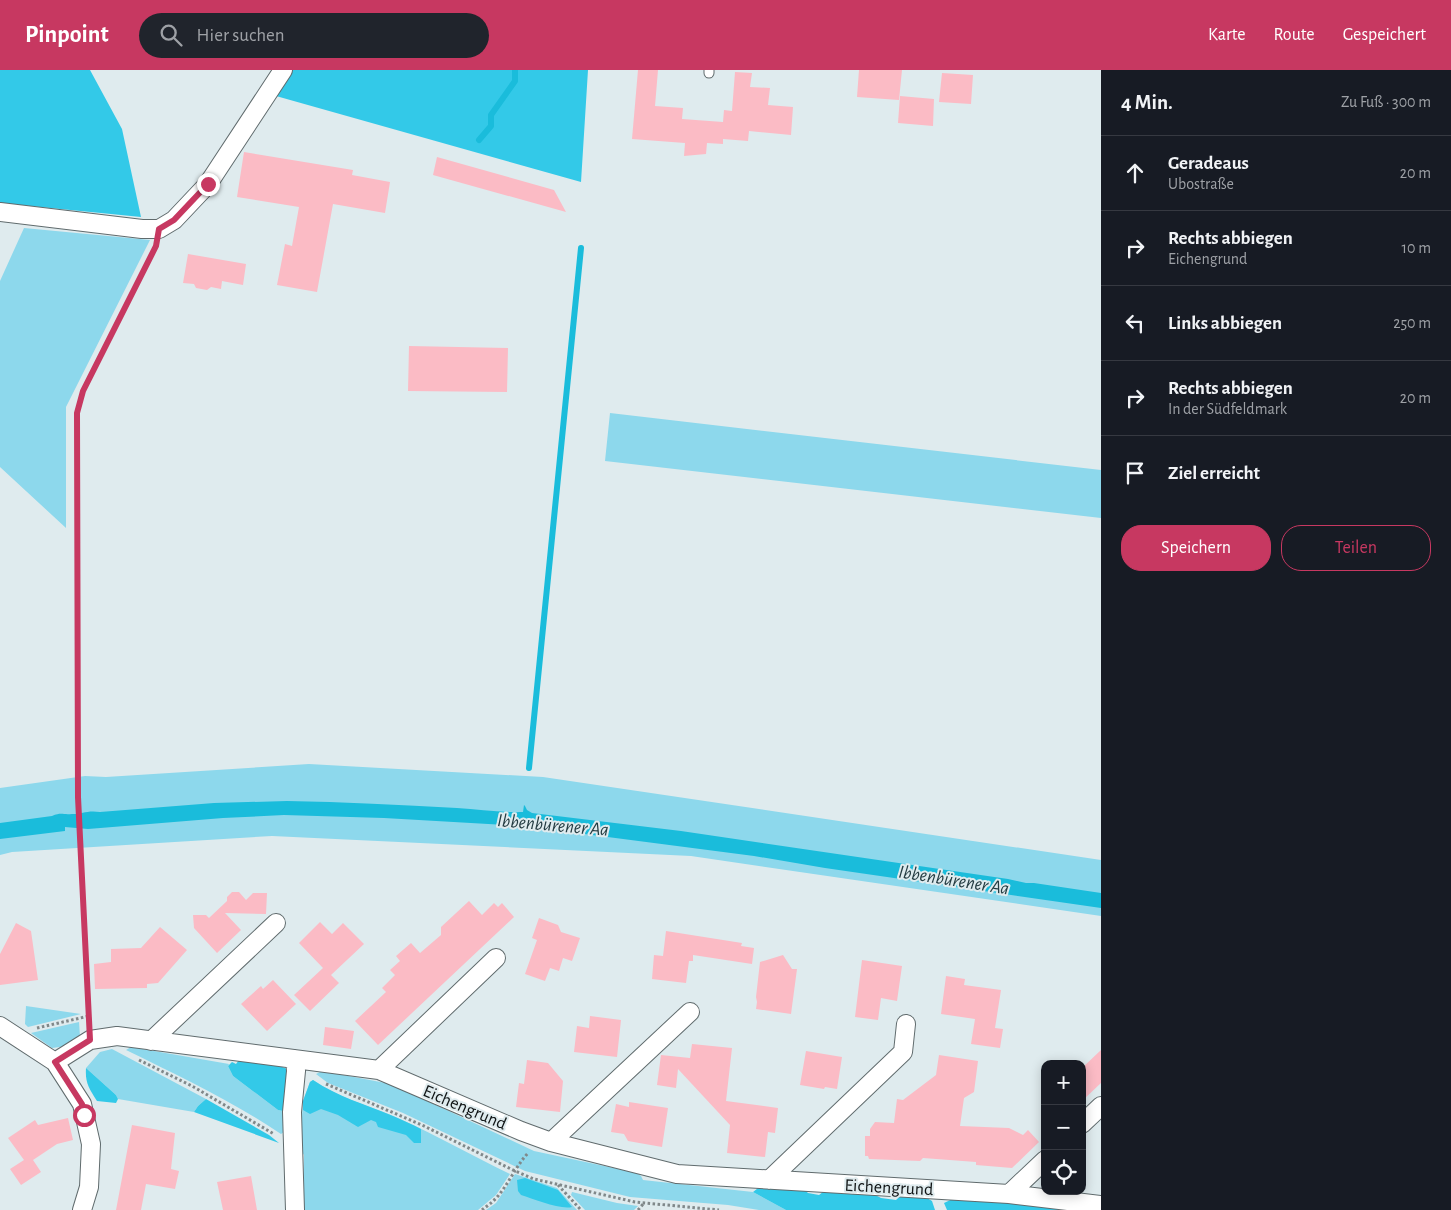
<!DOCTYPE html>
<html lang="de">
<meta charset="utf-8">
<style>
body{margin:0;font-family:"Alegreya Sans",sans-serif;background:#20242c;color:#f1f3f6}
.controls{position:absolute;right:15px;bottom:15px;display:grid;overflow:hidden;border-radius:10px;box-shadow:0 2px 12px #0003}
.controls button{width:45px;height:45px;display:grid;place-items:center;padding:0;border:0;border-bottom:1px solid #363941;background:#171b24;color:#f1f3f6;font:25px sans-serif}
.stop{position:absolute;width:15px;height:15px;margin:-11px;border:4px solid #c73861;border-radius:50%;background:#fff}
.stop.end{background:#c73861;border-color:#fff;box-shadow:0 1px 5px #0008}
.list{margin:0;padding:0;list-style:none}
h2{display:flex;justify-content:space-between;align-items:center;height:65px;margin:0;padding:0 20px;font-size:21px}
h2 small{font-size:16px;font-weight:400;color:#9ea1a6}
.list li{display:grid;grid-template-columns:32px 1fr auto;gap:15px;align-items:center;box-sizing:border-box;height:75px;padding:0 20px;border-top:1px solid #363941}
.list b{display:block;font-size:19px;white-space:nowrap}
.list p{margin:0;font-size:16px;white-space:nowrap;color:#9ea1a6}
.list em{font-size:16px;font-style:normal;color:#9ea1a6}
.actions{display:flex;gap:10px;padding:15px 20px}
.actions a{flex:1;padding:11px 0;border:1px solid #c73861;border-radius:20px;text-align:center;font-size:18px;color:#c73861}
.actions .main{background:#c73861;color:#fff}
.icon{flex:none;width:28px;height:28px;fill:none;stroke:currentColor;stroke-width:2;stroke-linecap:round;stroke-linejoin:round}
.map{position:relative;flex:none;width:1101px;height:1140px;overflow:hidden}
header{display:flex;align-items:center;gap:30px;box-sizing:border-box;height:70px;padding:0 25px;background:#c73861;color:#fff}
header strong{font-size:24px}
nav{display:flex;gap:28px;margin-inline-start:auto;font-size:18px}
.search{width:350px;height:45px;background:#20242c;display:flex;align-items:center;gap:12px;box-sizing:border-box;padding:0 18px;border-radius:28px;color:#9ea1a6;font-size:19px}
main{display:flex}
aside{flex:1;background:#171b24}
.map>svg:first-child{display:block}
</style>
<header>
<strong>Pinpoint</strong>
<div class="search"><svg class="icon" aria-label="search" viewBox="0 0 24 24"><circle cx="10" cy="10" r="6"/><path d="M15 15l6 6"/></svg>Hier suchen</div>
<nav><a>Karte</a><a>Route</a><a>Gespeichert</a></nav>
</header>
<main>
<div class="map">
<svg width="1101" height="1140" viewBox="0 0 1101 1140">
<rect width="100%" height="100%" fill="#dfebee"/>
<path fill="#8dd8ec" d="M 24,158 L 150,170 L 66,337 L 66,458 L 0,397 L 0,211 Z
M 610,343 L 1101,400 L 1101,448 L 605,391 Z
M 309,694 L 543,707 L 1101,790 L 1101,846 L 691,786 L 272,766 L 12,782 L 0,785 L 0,718 L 85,706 L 106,707 Z
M 26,936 L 81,944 L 28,957 L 25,954 Z
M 79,952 L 80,967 L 67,976 L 52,978 L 31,963 Z
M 131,977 L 229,994 L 228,996 L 233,1006 L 278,1040 L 283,1041 L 284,1062 L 281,1064 C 232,1031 179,1006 126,980 Z
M 112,979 L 206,1029 L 198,1036 L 194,1042 L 118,1029 L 116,1025 L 86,998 L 100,982 Z
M 322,1001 L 391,1014 L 534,1081 L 637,1103 L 641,1106 L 643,1110 L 753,1122 L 786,1140 L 759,1140 L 728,1135 L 630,1127 L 525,1101 L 403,1043 L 328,1013 L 316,1004 Z
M 313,1010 C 340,1029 371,1036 400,1049 C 438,1066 473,1086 510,1104 L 496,1125 L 478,1140 L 303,1140 L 304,1085 L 300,1079 L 303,1031 L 310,1012 Z
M 515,1104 L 557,1118 L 577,1140 L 486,1140 L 496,1133 Z
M 572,1122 L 617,1133 L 638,1136 L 634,1140 L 585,1140 L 571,1125 Z"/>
<path fill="#33c9e8" d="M 0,0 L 90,0 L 122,59 L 141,147 L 0,133 Z
M 292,0 L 588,0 L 581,112 L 276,26 Z
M 239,990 L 271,991 L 275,996 L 280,996 L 287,999 L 292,1009 L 286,1020 L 283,1041 L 278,1040 L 233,1006 L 228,996 L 232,992 L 236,994 Z
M 86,998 L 116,1025 L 118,1029 L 116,1033 L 97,1031 C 89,1018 85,1013 86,998 Z
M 313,1010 C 338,1027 365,1034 393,1046 C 402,1050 412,1054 421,1059 L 421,1073 L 414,1073 L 406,1065 L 378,1057 L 376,1052 L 371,1050 L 358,1057 L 338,1045 L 321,1039 L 310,1044 L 303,1040 L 303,1031 L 310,1012 Z
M 206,1029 L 269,1065 L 279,1073 L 194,1042 L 198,1036 Z
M 525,1108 L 558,1120 L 572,1137 C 560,1140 534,1129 521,1125 L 518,1121 L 517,1110 Z
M 762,1115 L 802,1117 L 808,1123 L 819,1125 L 828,1118 L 862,1118 L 881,1128 L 896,1130 L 905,1121 L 922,1125 L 932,1131 L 935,1140 L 786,1140 L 753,1122 Z
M 961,1125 L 1076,1140 L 947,1140 L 944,1133 Z"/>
<path fill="#1abcdb" d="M 287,731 C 344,732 400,735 457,738 C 479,739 501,743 523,742 L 524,735 L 525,736 L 527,740 L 532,743 L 681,761 L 1008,809 L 1026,813 L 1034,813 L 1101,823 L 1101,838 L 825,798 L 754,786 L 523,756 L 384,748 L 284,745 L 223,748 L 88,759 L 65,757 L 65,761 L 0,769 L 0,753 L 52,746 C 62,742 62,745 72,744 C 83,744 87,740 100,742 L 214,733 Z"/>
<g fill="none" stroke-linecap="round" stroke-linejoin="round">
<path stroke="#1abcdb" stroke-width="6" d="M 479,70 L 491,56 L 491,45 L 515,11 L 515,0
M 529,698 L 581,178"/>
</g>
<path fill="#fbbbc5" d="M 638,0 L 658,0 L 655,36 L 683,38 L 682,49 L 723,52 L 724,40 L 732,41 L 735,2 L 752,3 L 750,17 L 770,18 L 768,35 L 793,37 L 791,65 L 749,61 L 748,71 L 723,69 L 723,74 L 707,73 L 706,84 L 684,86 L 685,73 L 632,69 Z
M 859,0 L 902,0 L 899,30 L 857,27 Z
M 942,3 L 973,5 L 971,34 L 939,32 Z
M 900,26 L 934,29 L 933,56 L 898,53 Z
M 244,82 L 353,100 L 352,105 L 390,112 L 385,143 L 333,134 L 317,222 L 277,215 L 285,174 L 292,176 L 299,137 L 237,127 Z
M 437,87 L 554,120 L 566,142 L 433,105 Z
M 188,184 L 246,194 L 243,215 L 222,211 L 221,219 L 211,217 L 207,220 L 196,218 L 194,214 L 183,213 Z
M 409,276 L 508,278 L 507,322 L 408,321 Z
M 232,822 L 239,822 L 246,830 L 253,823 L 267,823 L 266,844 L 225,843 L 241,860 L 217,883 L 194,858 L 193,845 L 206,845 L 209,848 L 227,831 L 227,827 Z
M 469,831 L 482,845 L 494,833 L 498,837 L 502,833 L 514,847 L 378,975 L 355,951 L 386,922 L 382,918 L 395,905 L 390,900 L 400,891 L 396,886 L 411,873 L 420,883 L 441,865 L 441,857 Z
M 539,848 L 558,855 L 561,862 L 580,868 L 572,891 L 563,888 L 559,901 L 550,898 L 545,911 L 525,904 L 537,870 L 532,868 Z
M 320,852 L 332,864 L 343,853 L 364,874 L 331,905 L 339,913 L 310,941 L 294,925 L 323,898 L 299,873 Z
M 16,853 L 31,861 L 38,910 L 0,915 L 0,884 Z
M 160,857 L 187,880 L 158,913 L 147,914 L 147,918 L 95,919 L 94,894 L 111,892 L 111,879 L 141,878 Z
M 666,861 L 742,873 L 741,876 L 754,878 L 752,894 L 693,885 L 693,891 L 689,891 L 686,913 L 652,909 L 654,885 L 663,886 Z
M 783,885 L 792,899 L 797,899 L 791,944 L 756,939 L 757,932 L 756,927 L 760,892 Z
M 862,890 L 902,896 L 897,931 L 881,928 L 878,950 L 855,947 Z
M 946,906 L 965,909 L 964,915 L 1001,920 L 995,958 L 1003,959 L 1000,978 L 971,974 L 975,949 L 941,944 Z
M 273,910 L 296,934 L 267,961 L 241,934 L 261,916 L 263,919 Z
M 590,946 L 621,950 L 617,987 L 574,982 L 577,956 L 589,958 Z
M 325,957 L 354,961 L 351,979 L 323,975 Z
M 692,974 L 732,978 L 726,1031 L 778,1038 L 775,1063 L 768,1062 L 765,1087 L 727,1083 L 730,1055 L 678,999 L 676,1018 L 657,1015 L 661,985 L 690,988 Z
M 1101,980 L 1101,1013 L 1082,1031 L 1082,998 Z
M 806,981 L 842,987 L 837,1019 L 825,1017 L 824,1019 L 800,1015 Z
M 939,985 L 978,991 L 974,1022 L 964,1028 L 960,1056 L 1009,1058 L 1023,1065 L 1028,1060 L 1039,1072 L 1012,1098 L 976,1095 L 976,1092 L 923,1088 L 920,1091 L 869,1089 L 868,1086 L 865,1086 L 865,1066 L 870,1066 L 870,1059 L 875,1052 L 894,1053 L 897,1029 L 903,1030 L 936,1005 Z
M 527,990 L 548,993 L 563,1011 L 560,1042 L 516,1037 L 519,1013 L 524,1014 Z
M 629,1032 L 668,1038 L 662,1077 L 628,1071 L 624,1064 L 611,1062 L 616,1034 L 629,1037 Z
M 68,1048 L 73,1070 L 57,1074 L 33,1090 L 41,1102 L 21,1115 L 10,1099 L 24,1090 L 8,1068 L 35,1050 L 38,1055 Z
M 132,1055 L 175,1063 L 171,1099 L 179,1101 L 175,1119 L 146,1114 L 141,1140 L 116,1140 Z
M 251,1106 L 257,1140 L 223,1140 L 217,1112 Z"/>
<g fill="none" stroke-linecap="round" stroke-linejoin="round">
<g stroke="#606b6d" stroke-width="11">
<path id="lane" d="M 709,3 L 709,0"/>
</g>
<g stroke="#606b6d" stroke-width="20">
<path id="street" d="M 0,142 L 142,159 L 159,159 L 174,150 L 208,114 L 283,0
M 0,956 L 55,992 L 82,1034 L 91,1074 L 89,1117 L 82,1140
M 151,971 L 276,853
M 55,992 L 90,970 L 117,966 L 379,1000 L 521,1061 L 551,1072 L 677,1104 L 1009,1124 L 1101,1135
M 379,1000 L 496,888
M 1082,1054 L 1101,1036
M 551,1072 L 690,942
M 769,1110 L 903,982 L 906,954
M 1009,1124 L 1045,1090
M 295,1140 L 292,1042 L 296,1001 L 295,989"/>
</g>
<path stroke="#80888a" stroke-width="3" stroke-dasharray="2.5 2.5" stroke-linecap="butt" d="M 89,952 L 78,727 L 77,343 L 83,321 L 156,177
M 37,958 L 89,946
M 139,990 L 192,1016 L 274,1064
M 326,1014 L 422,1055 L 515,1101 L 534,1109 L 635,1132 L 719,1140
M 558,1115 L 581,1140
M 482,1140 C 487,1136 493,1132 498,1126 C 509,1113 516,1096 528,1083
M 638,1140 L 644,1133"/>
<use href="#lane" stroke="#fff" stroke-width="9"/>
<use href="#street" stroke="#fff" stroke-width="18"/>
</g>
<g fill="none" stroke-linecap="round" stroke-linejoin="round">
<path stroke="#c73861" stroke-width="6" d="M 84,1045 L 82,1034 L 55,992 L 90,970 L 78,727 L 77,343 L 83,321 L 156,176 L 159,159 L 174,150 L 208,114"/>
</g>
<g text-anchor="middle" stroke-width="4" stroke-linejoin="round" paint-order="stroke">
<g font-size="18" fill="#101415" stroke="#dfebee">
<text transform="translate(465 1037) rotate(23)" y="6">Eichengrund</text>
<text transform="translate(889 1117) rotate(3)" y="6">Eichengrund</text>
</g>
<g font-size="19" font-style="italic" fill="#243c42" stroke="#dfebee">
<text transform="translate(553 754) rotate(5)" y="7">Ibbenbürener Aa</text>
<text transform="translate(954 809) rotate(9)" y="7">Ibbenbürener Aa</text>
</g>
</g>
</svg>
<div class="controls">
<button>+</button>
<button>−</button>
<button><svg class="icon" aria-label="locate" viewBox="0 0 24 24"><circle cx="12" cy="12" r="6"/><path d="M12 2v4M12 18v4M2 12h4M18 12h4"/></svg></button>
</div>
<div class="stop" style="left:84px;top:1045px"></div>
<div class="stop end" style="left:208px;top:114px"></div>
</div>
<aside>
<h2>4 Min.<small>Zu Fuß · 300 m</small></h2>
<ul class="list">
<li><svg class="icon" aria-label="ahead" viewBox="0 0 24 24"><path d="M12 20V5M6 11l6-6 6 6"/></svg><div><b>Geradeaus</b><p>Ubostraße</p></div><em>20 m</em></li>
<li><svg class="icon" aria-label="right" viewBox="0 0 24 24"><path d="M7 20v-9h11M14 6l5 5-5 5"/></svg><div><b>Rechts abbiegen</b><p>Eichengrund</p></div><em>10 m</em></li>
<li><svg class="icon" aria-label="left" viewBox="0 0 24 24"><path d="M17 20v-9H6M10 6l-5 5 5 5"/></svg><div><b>Links abbiegen</b></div><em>250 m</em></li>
<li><svg class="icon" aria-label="right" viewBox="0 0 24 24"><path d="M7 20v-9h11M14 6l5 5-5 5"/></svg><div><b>Rechts abbiegen</b><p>In der Südfeldmark</p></div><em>20 m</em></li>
<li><svg class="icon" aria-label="arrive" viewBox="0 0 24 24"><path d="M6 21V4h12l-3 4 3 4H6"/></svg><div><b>Ziel erreicht</b></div></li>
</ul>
<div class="actions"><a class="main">Speichern</a><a>Teilen</a></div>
</aside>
</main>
